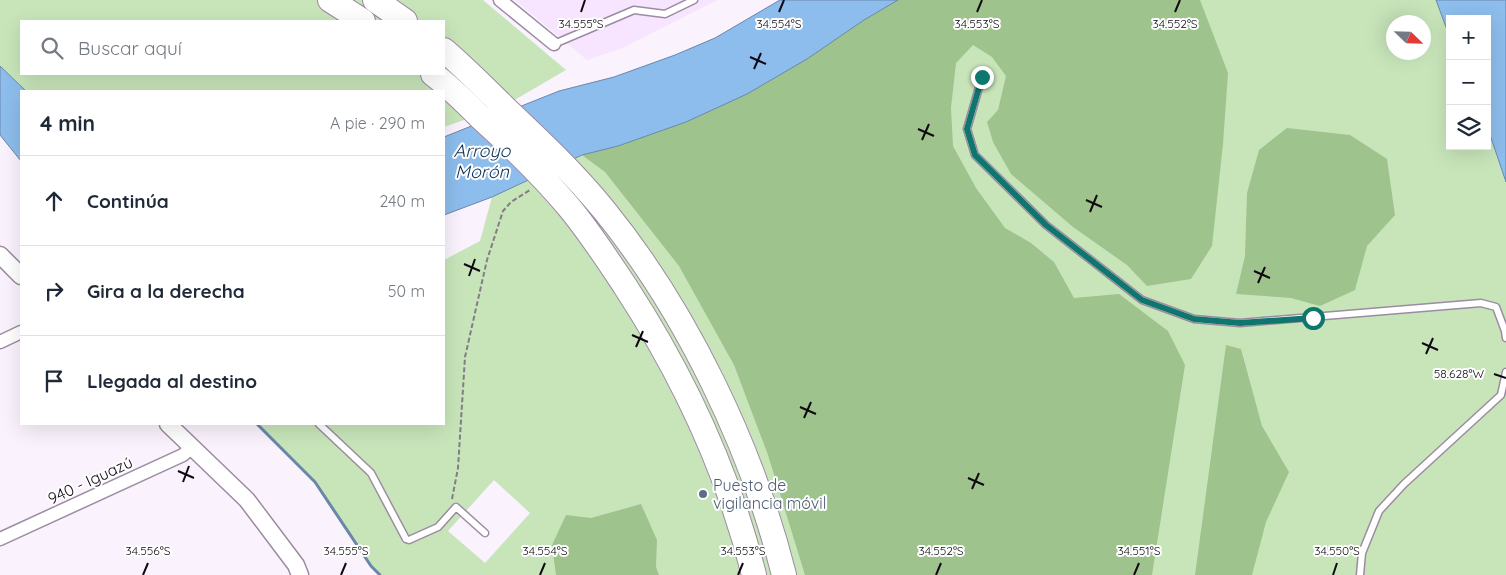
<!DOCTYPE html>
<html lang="es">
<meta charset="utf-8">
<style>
body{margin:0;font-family:Quicksand,sans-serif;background:#f6f6f7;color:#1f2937}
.controls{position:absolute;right:15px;top:15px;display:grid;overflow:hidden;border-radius:0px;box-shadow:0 5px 20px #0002}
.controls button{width:45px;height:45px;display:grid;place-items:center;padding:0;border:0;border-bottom:1px solid #e0e1e3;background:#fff;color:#1f2937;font:25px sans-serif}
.compass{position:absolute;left:1386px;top:15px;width:45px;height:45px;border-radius:50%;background:#fff;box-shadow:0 5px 20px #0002;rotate:113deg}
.stop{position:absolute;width:15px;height:15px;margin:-11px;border:4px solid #0f766e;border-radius:50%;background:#fff}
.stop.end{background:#0f766e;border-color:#fff;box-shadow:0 1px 5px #0008}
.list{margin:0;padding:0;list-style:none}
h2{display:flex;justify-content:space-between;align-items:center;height:65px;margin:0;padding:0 20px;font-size:21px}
h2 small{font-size:16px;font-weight:400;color:#747a83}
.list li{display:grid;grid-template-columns:32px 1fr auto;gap:15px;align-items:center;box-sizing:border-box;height:90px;padding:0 20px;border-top:1px solid #e0e1e3}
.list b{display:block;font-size:19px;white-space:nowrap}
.list em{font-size:16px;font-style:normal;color:#747a83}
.icon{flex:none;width:28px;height:28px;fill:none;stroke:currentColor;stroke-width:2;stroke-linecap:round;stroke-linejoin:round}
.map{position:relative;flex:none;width:1506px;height:575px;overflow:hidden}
.search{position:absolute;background:#fff;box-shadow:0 5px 20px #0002;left:20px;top:20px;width:425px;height:55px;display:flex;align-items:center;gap:12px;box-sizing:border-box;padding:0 18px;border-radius:0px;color:#747a83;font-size:19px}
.panel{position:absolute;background:#fff;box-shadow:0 5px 20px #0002;left:20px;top:90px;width:425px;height:335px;border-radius:0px}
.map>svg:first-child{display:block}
</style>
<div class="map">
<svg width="1506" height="575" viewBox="0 0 1506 575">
<rect width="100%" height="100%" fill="#faf2fc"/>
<path fill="#f7e4fe" d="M 515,0 L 717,0 L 622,48 L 587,60 Z"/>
<path fill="#c8e5ba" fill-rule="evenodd" d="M 0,0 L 483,0 L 566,70 L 504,106 L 444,127 L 444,91 L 26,91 L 0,66 ZM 21,21 L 444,21 L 444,74 L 21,74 Z
M 898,0 L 1436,0 L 1450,38 L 1450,146 L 1487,146 L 1487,126 L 1506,182 L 1506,575 L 380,575 L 371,566 L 315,482 L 257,424 L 444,424 L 444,260 L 480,241 L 492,197 L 582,155 L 618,146 ZM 1394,22 L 1424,22 L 1424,52 L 1394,52 ZM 494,480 L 530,513 L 485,563 L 448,531 Z"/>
<path fill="#9fc38c" d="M 898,0 L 1200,0 L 1228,73 L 1223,144 L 1212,246 L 1191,279 L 1147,286 L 1127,265 L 1073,227 L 1011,174 L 993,142 L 987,122 L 998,110 L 1006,76 L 992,57 L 973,45 L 956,63 L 951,108 L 953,146 L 976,188 L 1005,228 L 1031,243 L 1054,262 L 1074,298 L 1119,294 L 1168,331 L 1185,365 L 1152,575 L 805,575 L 768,455 L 734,365 L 679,266 L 605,172 L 582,155 L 618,146 L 686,122 L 747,94 L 807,59 L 864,20 Z
M 1287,128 L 1350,135 L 1387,159 L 1395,215 L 1367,246 L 1355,290 L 1320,306 L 1291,298 L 1236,294 L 1245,256 L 1247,193 L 1259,150 Z
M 1226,345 L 1241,349 L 1262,426 L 1289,472 L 1266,522 L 1252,575 L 1195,575 Z
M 641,504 L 657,540 L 656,567 L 659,575 L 556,575 L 552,545 L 566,515 L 591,518 Z"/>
<path fill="#8dbdec" stroke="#6887ab" d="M 780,0 L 898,0 L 864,20 L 807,59 L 747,94 L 686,122 L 618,146 L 582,155 L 492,197 L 444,215 L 444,137 L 559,91 L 614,77 L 675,55 L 715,38 Z
M 1436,0 L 1506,0 L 1506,182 L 1487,126 L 1487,19 L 1450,19 L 1450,38 Z
M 0,66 L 26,91 L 21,91 L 21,161 L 0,135 Z"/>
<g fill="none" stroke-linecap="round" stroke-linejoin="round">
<path stroke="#6887ab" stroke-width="3" d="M 257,424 L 315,482 L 371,566 L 380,575"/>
<g stroke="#9c8ba2" stroke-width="9">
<path id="service" d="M 554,44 L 634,10 L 665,14 L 694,0
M 982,77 L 967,129 L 975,155 L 1046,225 L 1142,300 L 1194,319 L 1240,323 L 1481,303 L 1496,307 L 1505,331 L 1506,338
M 319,424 L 371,473 L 406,539 L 409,540 L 438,527 L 456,507 L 485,533
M 1360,575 L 1362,553 L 1379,511 L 1404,484 L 1501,395 L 1506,372"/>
</g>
<g stroke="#9c8ba2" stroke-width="15">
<path id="minor" d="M 500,0 L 554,44
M 0,342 L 21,332
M 0,539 L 183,455 L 192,447"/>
</g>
<g stroke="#9c8ba2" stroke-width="19">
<path id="tertiary" d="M 0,255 L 21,276
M 168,424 L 247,500 L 296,565 L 300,575"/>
</g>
<g stroke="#9c8ba2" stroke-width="26">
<path id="motorway" d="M 330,0 L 363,21
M 375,0 L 405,21
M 444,50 C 465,68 484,87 504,107 C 539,140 573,172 604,210 C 687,312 752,448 784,575
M 433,74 C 450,87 465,102 480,117 C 511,145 541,174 568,206 C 589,231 607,259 625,286 C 683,375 728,471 754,575"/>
</g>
<path stroke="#847c86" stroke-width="2" stroke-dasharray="5 2.5" stroke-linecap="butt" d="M 452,499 L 458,468 L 465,357 L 487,260 L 503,211 L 511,202 L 530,190"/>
<use href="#service" stroke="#fff" stroke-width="6"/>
<use href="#minor" stroke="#fff" stroke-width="12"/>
<use href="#tertiary" stroke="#fff" stroke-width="16"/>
<use href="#motorway" stroke="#fff" stroke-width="24"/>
</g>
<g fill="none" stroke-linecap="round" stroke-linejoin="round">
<path stroke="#0f766e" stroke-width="6" d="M 982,77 L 967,129 L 975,155 L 1046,225 L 1142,300 L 1194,319 L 1240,323 L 1313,318"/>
</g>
<path fill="none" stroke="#100912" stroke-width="2" d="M 581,12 L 585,0M 779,12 L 784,0M 977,12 L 982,0M 1175,12 L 1180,0M 750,57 L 766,64M 754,69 L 761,53M 918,129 L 934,136M 922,140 L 929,124M 1086,200 L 1102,207M 1090,212 L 1097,195M 464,264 L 480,271M 1254,271 L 1270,278M 469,276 L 475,259M 1258,283 L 1265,267M 632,335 L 648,342M 1422,343 L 1438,350M 636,347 L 643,331M 1426,354 L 1433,338M 1494,374 L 1506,378M 800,407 L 816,414M 804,418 L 811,402M 178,471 L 194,478M 968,478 L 984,485M 183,482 L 189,466M 972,489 L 979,473M 143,575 L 148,563M 341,575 L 346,563M 540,575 L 545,563M 738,575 L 743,563M 936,575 L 941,563M 1134,575 L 1139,563M 1333,575 L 1337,563"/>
<circle fill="#5c6f8a" stroke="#fff" stroke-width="2" cx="703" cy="494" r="5"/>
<g text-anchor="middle" stroke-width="4" stroke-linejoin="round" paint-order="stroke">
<g font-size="16" fill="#100912" stroke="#fff">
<text transform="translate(90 480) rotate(-25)" y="6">940 - Iguazú</text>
</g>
<g font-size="16" fill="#4e5e75" stroke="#fff" text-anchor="start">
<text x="713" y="491">Puesto de<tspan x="713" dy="18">vigilancia móvil</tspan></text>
</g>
<g font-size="18" font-style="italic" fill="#0f3251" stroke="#fff">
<text x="482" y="157">Arroyo<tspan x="482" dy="21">Morón</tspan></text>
</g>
</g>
<g font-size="12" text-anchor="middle" fill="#100912" stroke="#fff" stroke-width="4" stroke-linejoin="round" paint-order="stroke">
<text x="581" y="28">34.555°S</text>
<text x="779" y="28">34.554°S</text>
<text x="977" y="28">34.553°S</text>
<text x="1175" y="28">34.552°S</text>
<text x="1459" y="378">58.628°W</text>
<text x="148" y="555">34.556°S</text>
<text x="346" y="555">34.555°S</text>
<text x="545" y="555">34.554°S</text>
<text x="743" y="555">34.553°S</text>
<text x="941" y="555">34.552°S</text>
<text x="1139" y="555">34.551°S</text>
<text x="1337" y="555">34.550°S</text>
</g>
</svg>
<div class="controls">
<button>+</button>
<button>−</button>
<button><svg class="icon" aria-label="layers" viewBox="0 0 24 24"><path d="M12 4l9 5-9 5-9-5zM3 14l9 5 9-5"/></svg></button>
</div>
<svg class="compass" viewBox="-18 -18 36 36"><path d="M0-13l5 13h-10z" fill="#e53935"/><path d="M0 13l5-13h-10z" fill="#747a83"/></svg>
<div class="stop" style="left:1313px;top:318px"></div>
<div class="stop end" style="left:982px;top:77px"></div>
<div class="search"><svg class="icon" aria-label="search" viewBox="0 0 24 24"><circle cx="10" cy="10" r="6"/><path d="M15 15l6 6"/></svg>Buscar aquí</div>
<section class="panel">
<h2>4 min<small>A pie · 290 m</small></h2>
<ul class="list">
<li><svg class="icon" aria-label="ahead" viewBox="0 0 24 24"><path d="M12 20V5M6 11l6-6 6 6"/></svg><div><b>Continúa</b></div><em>240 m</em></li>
<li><svg class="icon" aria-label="right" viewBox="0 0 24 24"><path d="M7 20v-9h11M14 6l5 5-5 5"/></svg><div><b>Gira a la derecha</b></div><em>50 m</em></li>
<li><svg class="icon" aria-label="arrive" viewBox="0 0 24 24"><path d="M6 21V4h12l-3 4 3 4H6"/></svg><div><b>Llegada al destino</b></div></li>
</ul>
</section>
</div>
